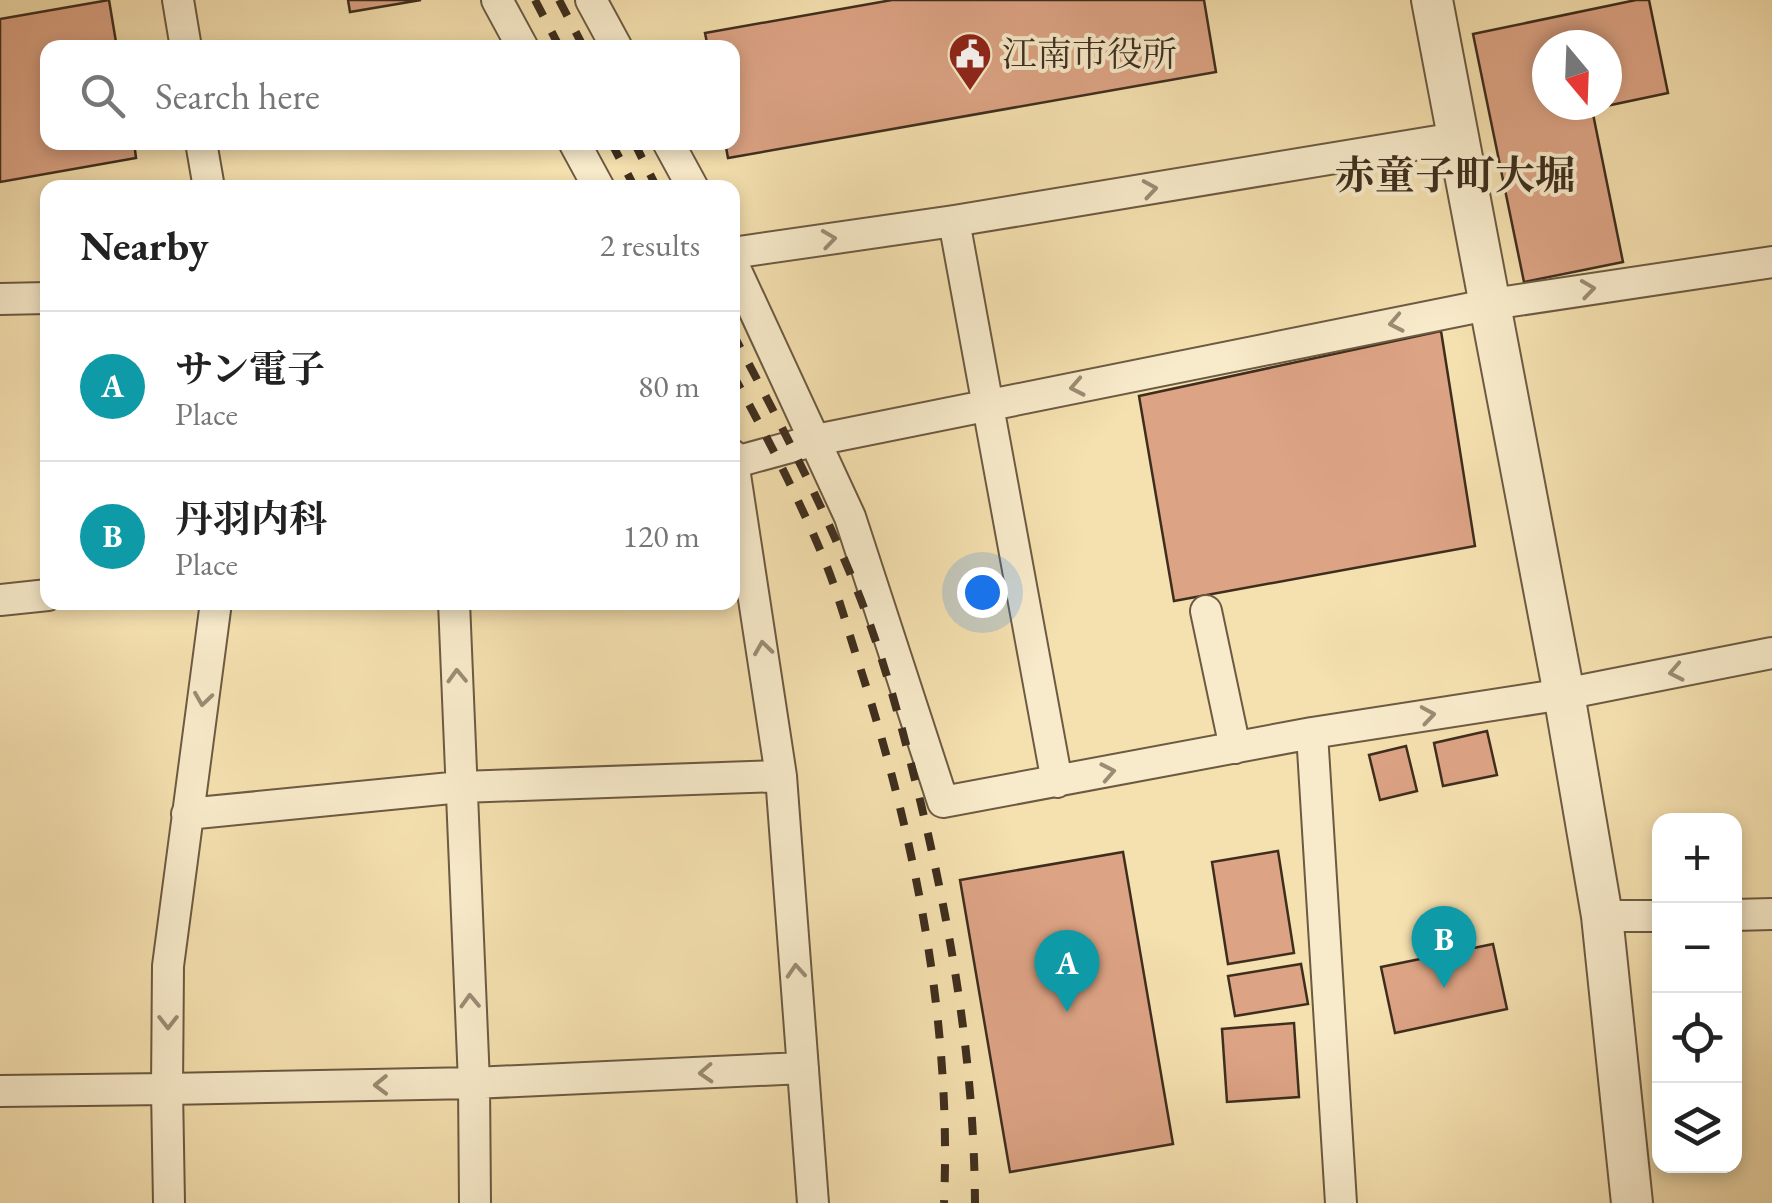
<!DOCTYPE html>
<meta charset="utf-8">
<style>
body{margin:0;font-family:"EB Garamond","Noto Serif JP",serif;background:#f2f2f2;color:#222}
.controls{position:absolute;right:30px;bottom:30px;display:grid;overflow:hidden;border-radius:20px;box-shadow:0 5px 15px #0003}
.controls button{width:90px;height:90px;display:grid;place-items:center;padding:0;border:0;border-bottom:2px solid #e0e0e0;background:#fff;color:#222;font:50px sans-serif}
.compass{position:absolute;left:1532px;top:30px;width:90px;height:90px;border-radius:50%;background:#fff;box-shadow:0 5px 15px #0003;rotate:161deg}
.you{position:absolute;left:982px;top:592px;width:35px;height:35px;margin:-25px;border:8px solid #fff;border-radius:50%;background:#1a73e8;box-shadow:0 0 0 15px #1a73e833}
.badge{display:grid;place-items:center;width:65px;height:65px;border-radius:50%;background:#0f766e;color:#fff;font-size:32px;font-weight:700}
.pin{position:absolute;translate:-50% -82px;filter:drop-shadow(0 2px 5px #0008)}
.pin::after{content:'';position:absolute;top:52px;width:35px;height:30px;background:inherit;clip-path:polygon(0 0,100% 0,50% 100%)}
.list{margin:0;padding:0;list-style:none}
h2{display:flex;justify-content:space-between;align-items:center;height:130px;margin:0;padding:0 40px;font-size:42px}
h2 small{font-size:32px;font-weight:400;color:#767676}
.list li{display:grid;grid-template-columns:65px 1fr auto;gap:30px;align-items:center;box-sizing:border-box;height:150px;padding:0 40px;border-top:2px solid #e0e0e0}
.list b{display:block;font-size:38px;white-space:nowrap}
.list p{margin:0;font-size:32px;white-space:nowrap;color:#767676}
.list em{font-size:32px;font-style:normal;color:#767676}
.icon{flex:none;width:55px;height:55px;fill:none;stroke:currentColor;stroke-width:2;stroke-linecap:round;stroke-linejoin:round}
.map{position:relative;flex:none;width:1772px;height:1203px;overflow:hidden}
.search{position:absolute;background:#fff;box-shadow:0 5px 15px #0003;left:40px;top:40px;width:700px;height:110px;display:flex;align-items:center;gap:25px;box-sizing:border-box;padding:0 35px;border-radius:20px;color:#767676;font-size:38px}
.panel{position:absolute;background:#fff;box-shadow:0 5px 15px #0003;left:40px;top:180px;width:700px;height:430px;border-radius:20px}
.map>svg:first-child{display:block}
</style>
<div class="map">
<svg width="1772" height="1203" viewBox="0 0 1772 1203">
<rect width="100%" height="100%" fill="#f5e0af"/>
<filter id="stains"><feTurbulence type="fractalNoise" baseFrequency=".002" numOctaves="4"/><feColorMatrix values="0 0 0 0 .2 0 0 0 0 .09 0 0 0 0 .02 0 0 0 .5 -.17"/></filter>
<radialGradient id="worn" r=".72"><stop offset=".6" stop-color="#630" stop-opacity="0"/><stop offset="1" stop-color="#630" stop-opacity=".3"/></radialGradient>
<path fill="#dca384" stroke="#3e2e1e" stroke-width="2.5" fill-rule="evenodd" d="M 109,0 L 117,48 L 48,48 L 48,142 L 134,142 L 136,158 L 0,182 L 0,19 Z
M 348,0 L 421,0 L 350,12 Z
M 892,0 L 1204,0 L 1216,72 L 728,158 L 725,142 L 732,142 L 732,48 L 708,48 L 705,33 Z
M 1636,0 L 1649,0 L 1668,93 L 1592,109 L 1623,262 L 1524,282 L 1473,34 ZM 1547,45 L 1607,45 L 1607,105 L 1547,105 Z
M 1441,331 L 1475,546 L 1174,601 L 1139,396 Z
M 1487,731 L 1497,775 L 1443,786 L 1434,743 Z
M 1406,746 L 1417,791 L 1380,800 L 1369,755 Z
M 1278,851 L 1294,953 L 1228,964 L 1212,862 Z
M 1123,852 L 1173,1144 L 1010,1172 L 960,880 Z
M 1493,944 L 1507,1009 L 1395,1033 L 1381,967 Z
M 1301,964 L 1308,1004 L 1235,1016 L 1228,976 Z
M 1294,1023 L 1299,1097 L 1227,1102 L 1222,1029 Z"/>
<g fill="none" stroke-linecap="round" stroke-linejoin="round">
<g stroke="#6c5a42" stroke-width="34">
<path id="minor" d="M 178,0 L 186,48
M 497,0 L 523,48
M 591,0 L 617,48
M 201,142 L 209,188
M 574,142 L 599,188
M 668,142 L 693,188
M 954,221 L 1057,782
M 732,253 L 954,221 L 1456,138
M 732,262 L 850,517 L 943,802 L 1312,733 L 1564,694 L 1772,653
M 0,299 L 48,298
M 732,455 L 781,776 L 813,1203
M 732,463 L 816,440 L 1492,304 L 1772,262
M 0,600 L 48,595
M 454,602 L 474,1083 L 475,1203
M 1206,611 L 1235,748
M 1312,733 L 1341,1203
M 187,814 L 461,787 L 781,776
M 1734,915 L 1772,914
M 1602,916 L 1660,916
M 0,1091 L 167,1089 L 168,966 L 216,602
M 169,1203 L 167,1089 L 474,1083 L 803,1068"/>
</g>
<g stroke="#6c5a42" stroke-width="44">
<path id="tertiary" d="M 1432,0 L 1564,694 L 1602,916 L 1632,1203"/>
</g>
<use href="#minor" stroke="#f8ebcb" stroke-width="30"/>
<use href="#tertiary" stroke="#f8ebcb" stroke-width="40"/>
<path stroke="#3e2e1e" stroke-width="8" stroke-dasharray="18 18" stroke-linecap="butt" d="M 535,0 L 560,48
M 559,0 L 584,48
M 611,142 L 635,188
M 634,142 L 657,188
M 732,332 C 776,415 820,499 855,585 C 884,656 903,731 921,804 C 953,939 974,1064 975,1203
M 732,373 C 766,435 799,498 826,564 C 838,594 847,627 857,658 C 914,832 952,1019 944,1203"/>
</g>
<defs><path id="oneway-chevron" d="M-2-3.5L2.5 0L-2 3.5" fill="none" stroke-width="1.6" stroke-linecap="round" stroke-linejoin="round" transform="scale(2.5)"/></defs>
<g stroke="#9b8c74">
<use href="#oneway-chevron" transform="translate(1150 189) rotate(-9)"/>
<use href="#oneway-chevron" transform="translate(829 239) rotate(-8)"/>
<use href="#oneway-chevron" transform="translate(1588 289) rotate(-8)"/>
<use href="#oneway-chevron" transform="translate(1396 323) rotate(169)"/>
<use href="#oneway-chevron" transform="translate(1077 387) rotate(169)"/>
<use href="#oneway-chevron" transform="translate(763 648) rotate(-98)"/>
<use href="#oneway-chevron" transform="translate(1676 672) rotate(169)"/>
<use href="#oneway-chevron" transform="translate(457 676) rotate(-92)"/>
<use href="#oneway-chevron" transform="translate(203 699) rotate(98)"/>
<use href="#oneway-chevron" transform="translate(1428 715) rotate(-9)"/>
<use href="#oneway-chevron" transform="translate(1108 772) rotate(-11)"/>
<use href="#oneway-chevron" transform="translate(796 971) rotate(-94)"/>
<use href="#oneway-chevron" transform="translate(470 1001) rotate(-92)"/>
<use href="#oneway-chevron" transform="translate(168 1022) rotate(90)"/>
<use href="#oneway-chevron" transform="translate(706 1073) rotate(177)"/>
<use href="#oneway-chevron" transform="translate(381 1085) rotate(179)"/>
</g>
<defs>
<g id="civic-pin" transform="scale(2.25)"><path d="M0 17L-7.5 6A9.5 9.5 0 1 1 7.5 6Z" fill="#8f2418" stroke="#f8ebcb"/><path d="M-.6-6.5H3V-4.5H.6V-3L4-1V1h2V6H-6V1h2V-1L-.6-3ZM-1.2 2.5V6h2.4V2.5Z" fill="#fff"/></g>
</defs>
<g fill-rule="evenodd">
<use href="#civic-pin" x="970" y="54"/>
</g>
<g text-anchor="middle" stroke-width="8" stroke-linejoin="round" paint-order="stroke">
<g font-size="35" fill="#3e2e1e" stroke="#f8ebcb" text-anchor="start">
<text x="1002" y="66">江南市役所</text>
</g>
<g font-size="40" font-weight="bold" fill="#3e2e1e" stroke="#f8ebcb">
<text x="1455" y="189">赤童子町大堀</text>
</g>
</g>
<rect width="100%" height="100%" filter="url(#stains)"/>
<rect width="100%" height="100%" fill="url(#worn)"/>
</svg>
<div class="controls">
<button>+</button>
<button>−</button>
<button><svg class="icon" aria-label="locate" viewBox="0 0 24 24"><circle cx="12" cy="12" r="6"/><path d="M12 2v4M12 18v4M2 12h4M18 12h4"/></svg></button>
<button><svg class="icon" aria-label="layers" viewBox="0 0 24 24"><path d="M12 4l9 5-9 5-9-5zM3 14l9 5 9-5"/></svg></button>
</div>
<svg class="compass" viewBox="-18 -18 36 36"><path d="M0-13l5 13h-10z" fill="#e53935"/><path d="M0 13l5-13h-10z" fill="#767676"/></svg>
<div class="you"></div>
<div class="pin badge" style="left:1067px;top:1012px;background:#0f9aa8">A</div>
<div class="pin badge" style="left:1444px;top:988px;background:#0f9aa8">B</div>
<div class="search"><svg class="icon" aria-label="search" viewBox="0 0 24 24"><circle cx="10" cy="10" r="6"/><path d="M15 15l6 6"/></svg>Search here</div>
<section class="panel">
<h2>Nearby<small>2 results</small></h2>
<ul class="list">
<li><span class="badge" style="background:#0f9aa8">A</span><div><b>サン電子</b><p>Place</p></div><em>80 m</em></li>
<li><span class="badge" style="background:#0f9aa8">B</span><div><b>丹羽内科</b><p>Place</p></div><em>120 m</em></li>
</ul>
</section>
</div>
